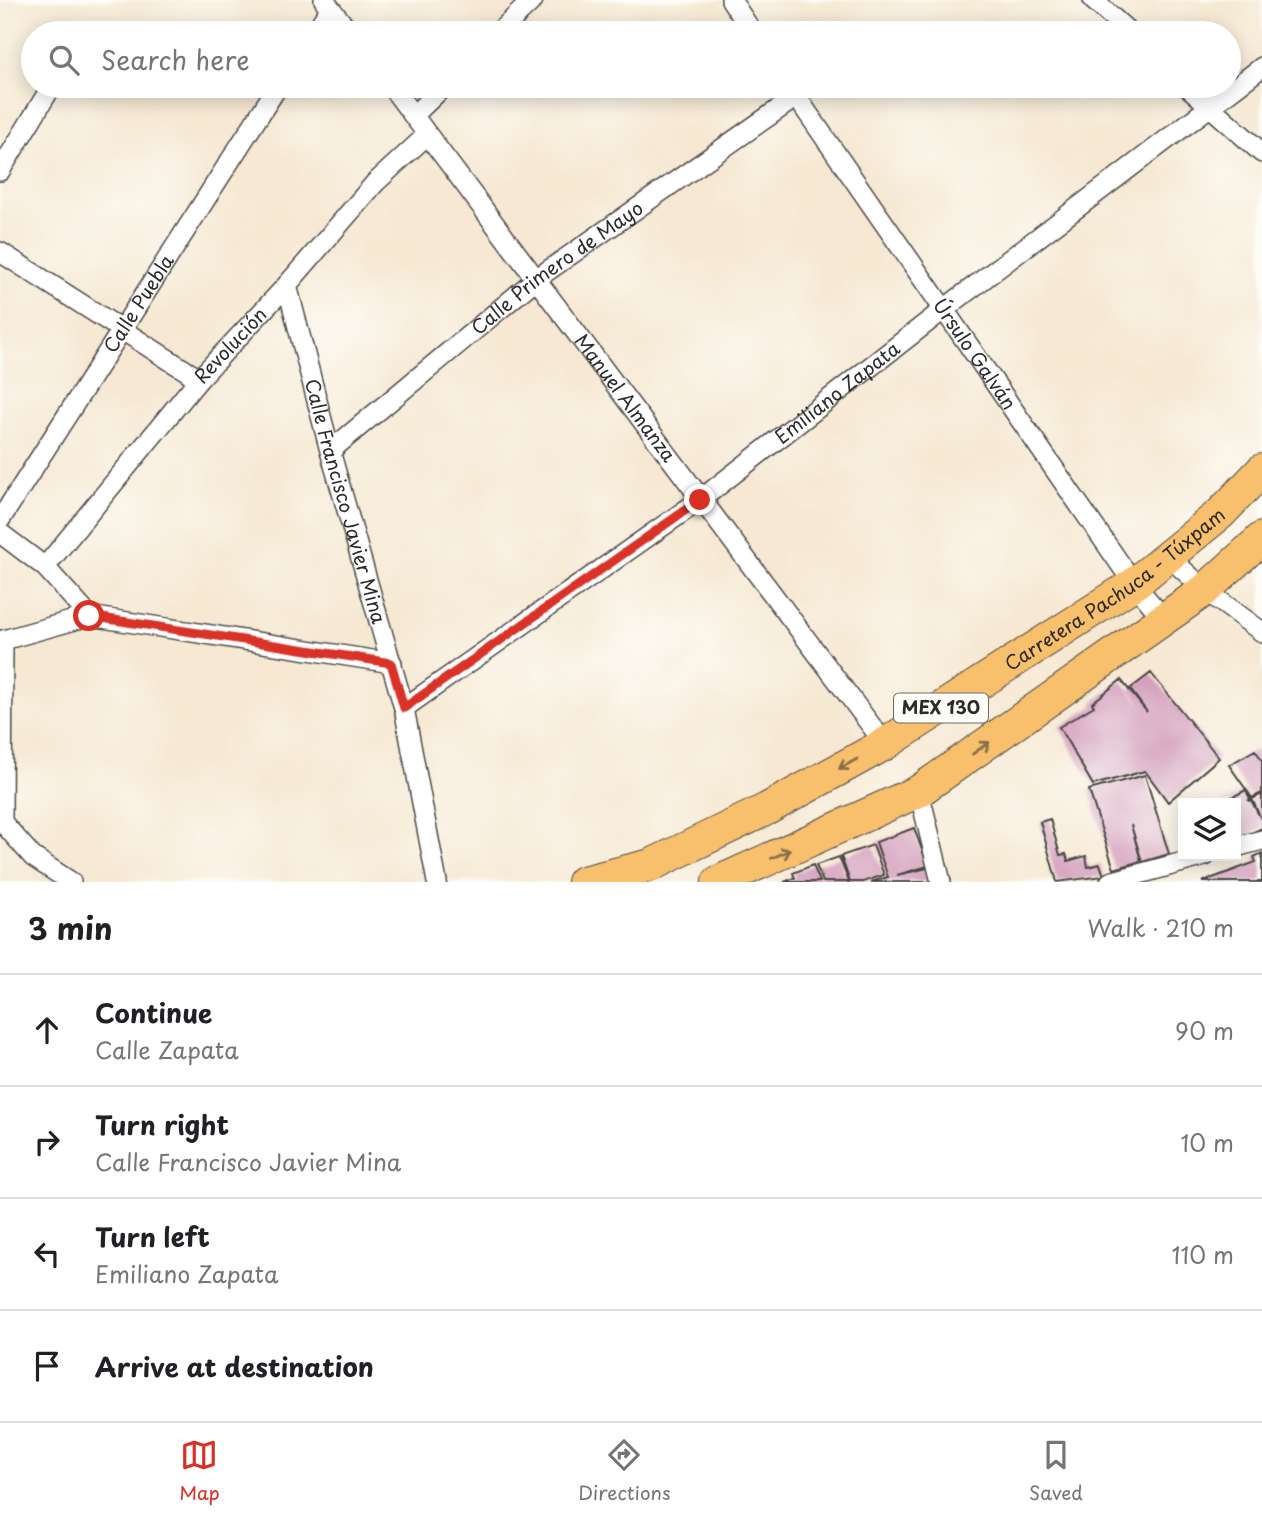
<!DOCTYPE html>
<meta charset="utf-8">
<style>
body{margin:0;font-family:"Playpen Sans",sans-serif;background:#f6f6f6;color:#202124}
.controls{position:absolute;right:21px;bottom:21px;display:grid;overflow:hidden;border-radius:0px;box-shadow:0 4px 18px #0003}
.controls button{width:63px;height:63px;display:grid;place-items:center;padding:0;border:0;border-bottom:2px solid #e0e0e0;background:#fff;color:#202124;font:35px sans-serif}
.stop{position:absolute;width:21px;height:21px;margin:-16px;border:5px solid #d93025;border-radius:50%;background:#fff}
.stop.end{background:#d93025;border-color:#fff;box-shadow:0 2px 7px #0008}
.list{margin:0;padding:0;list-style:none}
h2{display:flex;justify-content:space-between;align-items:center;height:91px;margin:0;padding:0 28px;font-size:30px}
h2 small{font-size:23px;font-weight:400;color:#757577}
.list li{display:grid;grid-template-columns:46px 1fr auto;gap:21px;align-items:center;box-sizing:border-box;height:112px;padding:0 28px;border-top:2px solid #e0e0e0}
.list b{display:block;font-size:26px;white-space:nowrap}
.list p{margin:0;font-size:23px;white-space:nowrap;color:#757577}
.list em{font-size:23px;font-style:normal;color:#757577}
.icon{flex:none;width:38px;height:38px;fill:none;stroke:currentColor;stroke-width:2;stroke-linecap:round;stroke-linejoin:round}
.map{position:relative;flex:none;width:1262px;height:882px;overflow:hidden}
.search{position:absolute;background:#fff;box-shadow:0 4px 18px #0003;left:21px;right:21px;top:21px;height:77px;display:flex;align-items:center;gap:18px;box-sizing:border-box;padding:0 24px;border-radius:38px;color:#757577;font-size:26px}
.sheet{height:539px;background:#fff}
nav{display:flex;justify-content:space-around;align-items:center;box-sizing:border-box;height:98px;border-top:2px solid #e0e0e0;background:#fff;font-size:19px;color:#757577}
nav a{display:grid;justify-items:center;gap:4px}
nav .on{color:#d93025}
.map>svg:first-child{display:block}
</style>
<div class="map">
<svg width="1262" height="882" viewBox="0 0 1262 882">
<rect width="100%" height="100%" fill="#fdfcf7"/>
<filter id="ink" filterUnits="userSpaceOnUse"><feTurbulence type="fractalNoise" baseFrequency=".0143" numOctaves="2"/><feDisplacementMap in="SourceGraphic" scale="14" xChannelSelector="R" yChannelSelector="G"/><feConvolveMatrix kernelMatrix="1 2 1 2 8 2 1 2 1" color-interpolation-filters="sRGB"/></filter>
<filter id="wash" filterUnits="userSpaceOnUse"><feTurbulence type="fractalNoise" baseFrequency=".00686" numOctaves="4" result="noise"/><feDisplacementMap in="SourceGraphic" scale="28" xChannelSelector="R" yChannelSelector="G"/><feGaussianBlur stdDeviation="1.57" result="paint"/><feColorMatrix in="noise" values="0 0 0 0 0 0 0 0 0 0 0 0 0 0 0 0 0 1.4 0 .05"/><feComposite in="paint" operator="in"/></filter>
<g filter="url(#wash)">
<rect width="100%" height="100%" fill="#f6e8d2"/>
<g id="blocks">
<path fill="#d39dbb" d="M 1151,673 L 1219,758 L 1168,802 L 1145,771 L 1093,785 L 1059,727 L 1094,706 L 1092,703 L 1121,680 L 1147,712 L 1130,689 Z
M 1255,750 L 1262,760 L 1262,793 L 1252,798 L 1229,765 Z
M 1145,775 L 1169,854 L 1142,862 L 1131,825 L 1141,861 L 1114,869 L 1089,790 Z
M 1246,790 L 1250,799 L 1248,801 L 1251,800 L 1261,819 L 1252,799 L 1262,794 L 1262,828 L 1236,841 L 1236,803 L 1221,803 Z
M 1050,819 L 1060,855 L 1066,854 L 1068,861 L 1086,856 L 1088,867 L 1100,864 L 1104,876 L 1057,882 L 1040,822 Z
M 914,828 L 928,866 L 897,875 L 928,868 L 931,882 L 871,882 L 888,877 L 876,842 Z
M 873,845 L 884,875 L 863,882 L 850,882 L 841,856 Z
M 1262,853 L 1262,882 L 1202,882 L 1256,862 L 1254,857 Z
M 839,857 L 849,882 L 823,882 L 816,865 Z
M 813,865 L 820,882 L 784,882 L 795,878 L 793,873 Z"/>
</g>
</g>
<g filter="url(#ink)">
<use href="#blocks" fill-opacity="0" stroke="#494744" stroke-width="2"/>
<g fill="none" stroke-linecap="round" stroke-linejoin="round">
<g stroke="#494744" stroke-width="22">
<g id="street">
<path d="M 324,0 L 350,33"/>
<path d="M 731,0 L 753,33"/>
<path d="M 1093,0 L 1130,33"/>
<path d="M 314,33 L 330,9"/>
<path d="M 498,33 L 533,0"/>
<path id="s1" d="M 391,86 L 885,744"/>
<path id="s2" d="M 789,86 L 1134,584 L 1164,619"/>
<path d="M 1187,86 L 1262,153"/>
<path d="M 414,115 L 444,86"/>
<path d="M 0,171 L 50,89"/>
<path d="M 0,252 L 199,379"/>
<path id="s3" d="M 287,285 L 330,451 L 404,708 L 437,882"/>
<path id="s4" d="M 330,451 L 536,279 L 796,97"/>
<path id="s5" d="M 0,520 L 278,86"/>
<path d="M 0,533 L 45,567 L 89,616"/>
<path d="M 1168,556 L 1205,590 L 1262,632"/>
<path id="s6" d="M 45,567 L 199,379 L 287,285 L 375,183 L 427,135"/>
<path d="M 3,640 L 2,822 L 33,857 L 71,882"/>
<path d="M 0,641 L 89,616 L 392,663"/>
<path id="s7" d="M 404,708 L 700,500 L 943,310 L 1262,67"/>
<path d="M 919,791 L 941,882"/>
<path d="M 1236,847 L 1262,840"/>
<path d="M 1110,882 L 1205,856"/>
</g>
</g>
<g stroke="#494744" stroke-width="34">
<g id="primary">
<path id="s8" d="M 583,882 L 651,865 L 767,809 L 885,744 L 1134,584 L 1221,513 L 1262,470"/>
<path d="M 718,882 L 919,791 L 1205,590 L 1262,538"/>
</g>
</g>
<use href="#street" stroke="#fff" stroke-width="19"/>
<use href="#primary" stroke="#f8bf6c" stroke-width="32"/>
</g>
<defs><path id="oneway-shaft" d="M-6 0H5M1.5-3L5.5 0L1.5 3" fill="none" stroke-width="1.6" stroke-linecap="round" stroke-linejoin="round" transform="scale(1.75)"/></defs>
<g stroke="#876e48">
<use href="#oneway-shaft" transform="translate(981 748) rotate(-35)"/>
<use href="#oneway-shaft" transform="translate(848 764) rotate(151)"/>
<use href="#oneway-shaft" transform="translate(781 854) rotate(-24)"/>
</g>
</g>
<g fill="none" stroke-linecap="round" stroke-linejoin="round" filter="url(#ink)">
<path stroke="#d93025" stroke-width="9" d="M 89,616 L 391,663 L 404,708 L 700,500"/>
</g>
<g text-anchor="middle" stroke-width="5" stroke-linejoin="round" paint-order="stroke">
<rect fill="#fdfcf7" stroke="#6a6a68" stroke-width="2" x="894" y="693.5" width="94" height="29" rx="5"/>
<g font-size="18" font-weight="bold" fill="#2b2b2b">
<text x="941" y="714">MEX 130</text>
</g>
<g font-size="19" fill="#2b2b2b" stroke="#fdfcf7">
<text dy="7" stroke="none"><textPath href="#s4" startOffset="292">Calle Primero de Mayo</textPath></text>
<text dy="7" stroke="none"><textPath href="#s5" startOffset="257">Calle Puebla</textPath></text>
<text dy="7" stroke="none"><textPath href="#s6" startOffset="289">Revolución</textPath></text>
<text dy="7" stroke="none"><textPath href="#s2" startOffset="326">Úrsulo Galván</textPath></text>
<text dy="7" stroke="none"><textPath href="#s7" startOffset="536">Emiliano Zapata</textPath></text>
<text dy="7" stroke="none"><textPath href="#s1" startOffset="390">Manuel Almanza</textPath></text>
<text dy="7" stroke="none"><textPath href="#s3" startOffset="224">Calle Francisco Javier Mina</textPath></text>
<text dy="7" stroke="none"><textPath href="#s8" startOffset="611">Carretera Pachuca - Túxpam</textPath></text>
</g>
</g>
</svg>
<div class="controls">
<button><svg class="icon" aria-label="layers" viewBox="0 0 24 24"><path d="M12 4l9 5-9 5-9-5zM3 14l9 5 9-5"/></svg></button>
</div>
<div class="stop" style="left:89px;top:616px"></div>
<div class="stop end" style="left:700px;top:500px"></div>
<div class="search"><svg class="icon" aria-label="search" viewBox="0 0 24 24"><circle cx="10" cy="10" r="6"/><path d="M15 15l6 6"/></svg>Search here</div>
</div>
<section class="sheet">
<h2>3 min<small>Walk · 210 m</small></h2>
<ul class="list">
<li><svg class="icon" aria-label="ahead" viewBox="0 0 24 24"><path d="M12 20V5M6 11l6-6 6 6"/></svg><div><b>Continue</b><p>Calle Zapata</p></div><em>90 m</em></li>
<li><svg class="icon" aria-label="right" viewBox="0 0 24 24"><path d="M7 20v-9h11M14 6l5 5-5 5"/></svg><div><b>Turn right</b><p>Calle Francisco Javier Mina</p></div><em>10 m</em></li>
<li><svg class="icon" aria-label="left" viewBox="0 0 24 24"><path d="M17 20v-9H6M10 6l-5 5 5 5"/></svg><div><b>Turn left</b><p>Emiliano Zapata</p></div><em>110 m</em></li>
<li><svg class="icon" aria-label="arrive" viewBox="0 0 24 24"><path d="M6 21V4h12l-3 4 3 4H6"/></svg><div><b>Arrive at destination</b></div></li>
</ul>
</section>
<nav>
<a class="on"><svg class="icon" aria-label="map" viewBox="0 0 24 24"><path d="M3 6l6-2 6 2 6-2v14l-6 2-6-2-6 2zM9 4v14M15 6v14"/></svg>Map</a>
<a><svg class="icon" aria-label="directions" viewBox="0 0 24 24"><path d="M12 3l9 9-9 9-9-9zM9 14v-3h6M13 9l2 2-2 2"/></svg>Directions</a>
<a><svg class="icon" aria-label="saved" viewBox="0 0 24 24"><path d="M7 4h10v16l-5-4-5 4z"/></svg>Saved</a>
</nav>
